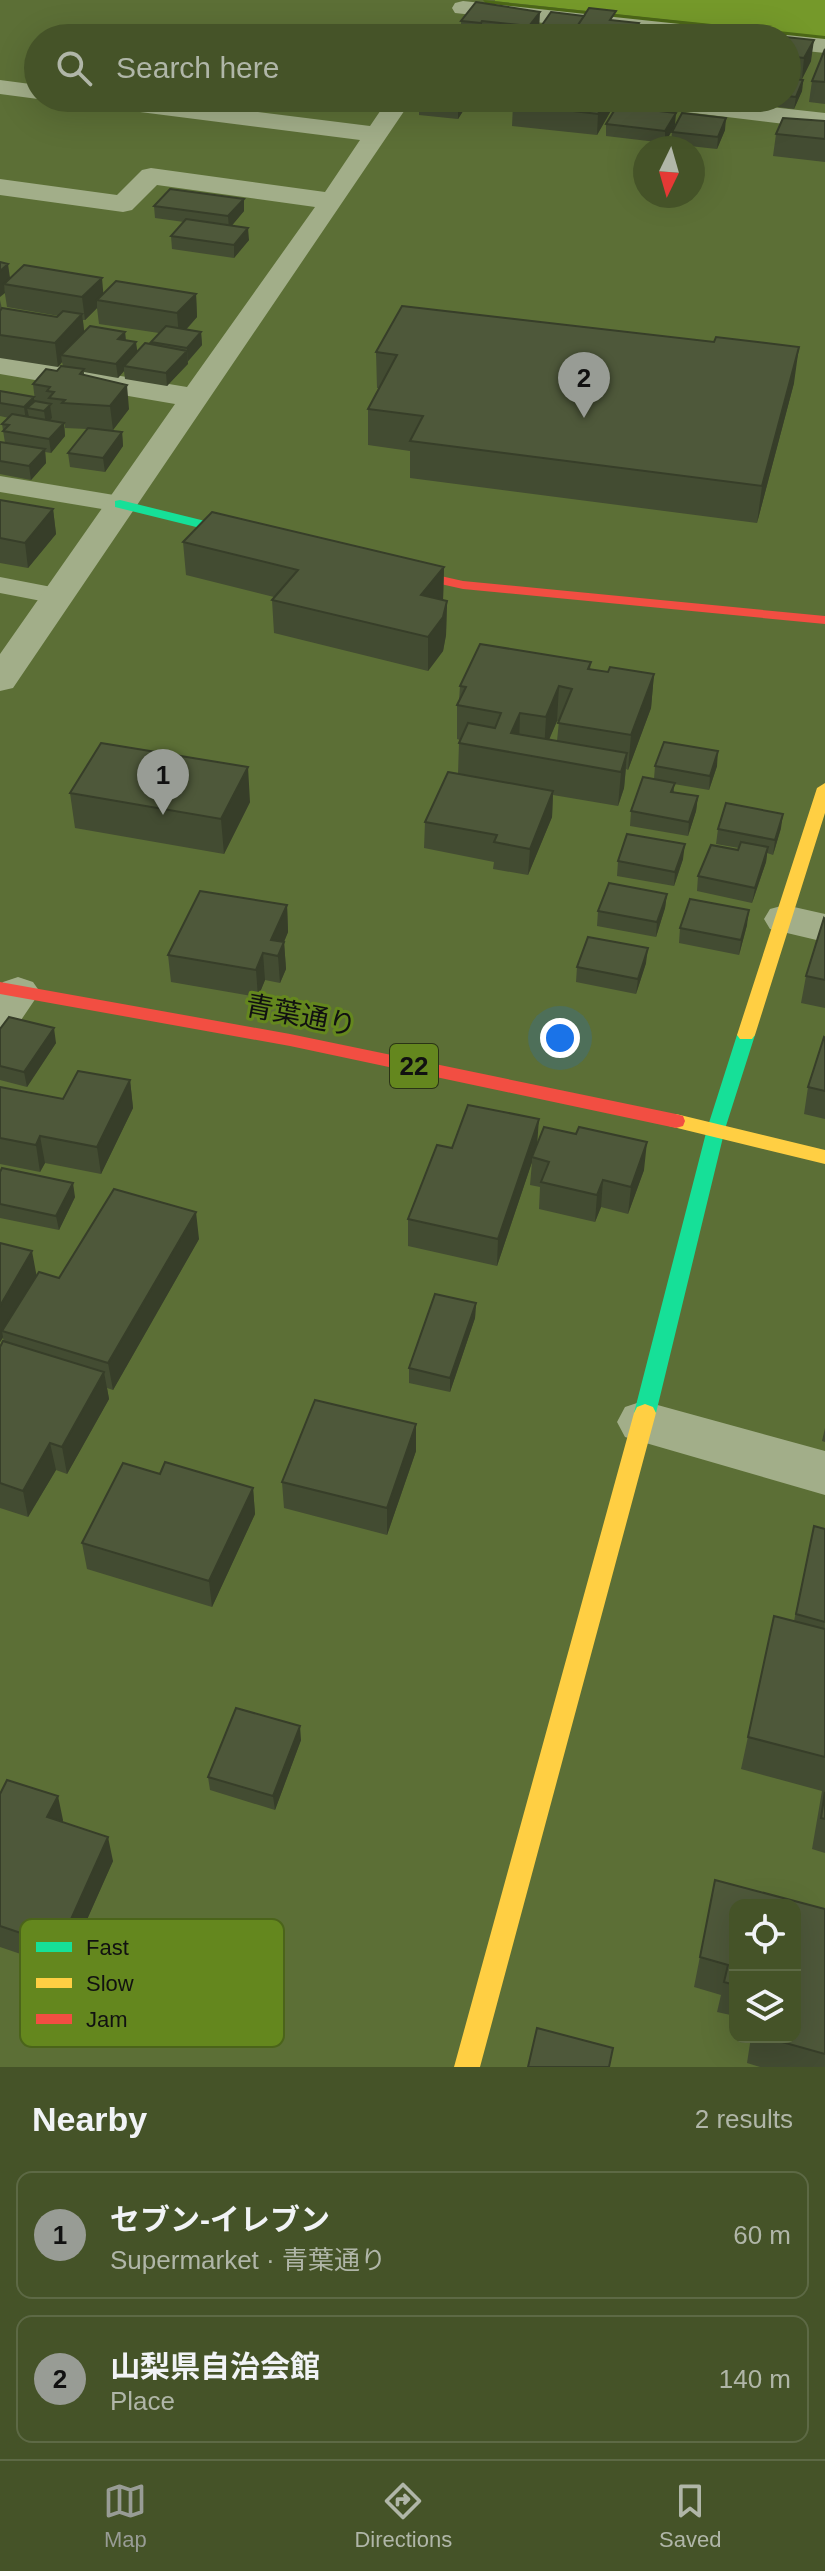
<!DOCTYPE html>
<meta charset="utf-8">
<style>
body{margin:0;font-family:Helvetica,"Noto Sans JP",sans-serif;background:#4f5d34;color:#f1f3f6}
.controls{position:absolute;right:24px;bottom:24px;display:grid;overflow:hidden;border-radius:16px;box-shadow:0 8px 32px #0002}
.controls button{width:72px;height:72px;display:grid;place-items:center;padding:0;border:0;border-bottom:2px solid #5d6945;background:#455328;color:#f1f3f6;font:40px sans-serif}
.compass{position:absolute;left:633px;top:136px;width:72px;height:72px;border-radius:50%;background:#455328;box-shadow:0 8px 32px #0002;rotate:185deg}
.you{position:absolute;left:560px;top:1038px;width:28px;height:28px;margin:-20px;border:6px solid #fff;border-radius:50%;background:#1a73e8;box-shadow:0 0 0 12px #1a73e833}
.badge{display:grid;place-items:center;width:52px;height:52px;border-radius:50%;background:#989c95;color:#111;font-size:26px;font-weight:700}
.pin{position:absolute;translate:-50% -66px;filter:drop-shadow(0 2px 4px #0008)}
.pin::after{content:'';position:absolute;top:42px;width:28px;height:24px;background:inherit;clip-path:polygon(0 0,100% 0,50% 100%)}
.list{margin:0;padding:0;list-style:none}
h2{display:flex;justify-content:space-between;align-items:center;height:104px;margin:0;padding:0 32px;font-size:34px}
h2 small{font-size:26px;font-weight:400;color:#b0b6a8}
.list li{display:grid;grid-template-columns:52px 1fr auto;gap:24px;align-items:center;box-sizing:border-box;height:128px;margin:0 16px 16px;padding:0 16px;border:2px solid #5d6945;border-radius:16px}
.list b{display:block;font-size:30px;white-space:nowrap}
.list p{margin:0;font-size:26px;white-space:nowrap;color:#b0b6a8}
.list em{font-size:26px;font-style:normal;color:#b0b6a8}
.icon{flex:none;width:44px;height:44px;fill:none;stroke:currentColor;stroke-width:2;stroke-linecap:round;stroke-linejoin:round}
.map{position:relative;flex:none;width:825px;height:2067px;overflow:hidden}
.search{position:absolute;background:#455328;box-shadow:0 8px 32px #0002;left:24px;right:24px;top:24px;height:88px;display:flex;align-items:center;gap:20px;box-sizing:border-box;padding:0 28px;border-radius:44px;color:#b0b6a8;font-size:30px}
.sheet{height:392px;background:#455328}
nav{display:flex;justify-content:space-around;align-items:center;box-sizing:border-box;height:112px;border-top:2px solid #5d6945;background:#455328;font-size:22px;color:#b0b6a8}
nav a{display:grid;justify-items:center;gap:4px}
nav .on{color:#989c95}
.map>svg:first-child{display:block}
</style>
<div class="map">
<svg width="825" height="2067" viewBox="0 0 825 2067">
<rect width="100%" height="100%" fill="#5c6f36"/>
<path fill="#75992a" d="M 825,0 L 825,37 L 495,1 L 495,0 Z"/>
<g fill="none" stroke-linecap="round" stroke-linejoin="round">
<path fill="#4c6717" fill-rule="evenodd" d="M 483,0 L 825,36 L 825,42 L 487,5 Z"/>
<path fill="#a2ae89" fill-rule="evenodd" d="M 0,476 L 120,496 L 129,499 L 133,504 L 129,509 L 120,512 L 0,492 Z
M 0,577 L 67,590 L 70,596 L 67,602 L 57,604 L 0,593 Z"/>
<path fill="#a2ae89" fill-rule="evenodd" d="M 463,1 L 746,31 L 754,33 L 758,38 L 680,38 L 455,13 L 452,8 L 455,3 Z
M 787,35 L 825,39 L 825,53 L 787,49 L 787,38 L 778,38 Z
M 0,80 L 38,85 L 38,98 L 43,98 L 38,99 L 0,94 Z
M 73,98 L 145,98 L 370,126 L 389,98 L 413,98 L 13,688 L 0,691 L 0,654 L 175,404 L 0,374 L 0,356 L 187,387 L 315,207 L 157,185 L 132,210 L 123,212 L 0,195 L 0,179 L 117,195 L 142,170 L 151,168 L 325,192 L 360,140 L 85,105 L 76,103 Z
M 616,98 L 691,98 L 825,113 L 825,129 L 628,105 L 619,103 Z
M 785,905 L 825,914 L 825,942 L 770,929 L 764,919 L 770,909 Z
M 18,977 L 33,982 L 40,992 L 15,1029 L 0,1033 L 0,986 L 3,982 Z
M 643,1401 L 825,1451 L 825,1495 L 625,1437 L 617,1422 L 625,1407 Z"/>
<path fill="#16e098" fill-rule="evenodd" d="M 120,500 L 262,535 L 264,538 L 257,542 L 115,507 L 115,501 Z
M 746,1029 L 755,1035 L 725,1129 L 656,1413 L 653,1419 L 645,1422 L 637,1419 L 634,1413 L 707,1129 L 737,1035 Z"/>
<path fill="#ffcf43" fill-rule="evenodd" d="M 825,783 L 825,813 L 755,1035 L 752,1039 L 740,1039 L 737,1035 L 817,788 Z
M 676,1114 L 825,1150 L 825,1164 L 669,1126 L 667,1121 L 669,1116 Z
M 645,1404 L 653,1407 L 656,1413 L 480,2067 L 454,2067 L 634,1413 L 637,1407 Z"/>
<path fill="#f24e42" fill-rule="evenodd" d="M 387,564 L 463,581 L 825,616 L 825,624 L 463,589 L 382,571 L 382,565 Z
M 0,982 L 290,1034 L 676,1114 L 683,1116 L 685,1121 L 683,1126 L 676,1128 L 290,1046 L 0,994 Z"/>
</g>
<path fill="#434c32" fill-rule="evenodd" d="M 476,2 L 539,29 L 615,20 L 638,38 L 461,38 L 461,21 Z
M 787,38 L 811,61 L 802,79 L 787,77 Z
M 825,49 L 825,104 L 809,102 L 812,81 Z
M 787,78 L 803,80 L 802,91 L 794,109 L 730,101 L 730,98 L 787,98 Z
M 423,98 L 471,98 L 468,103 L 465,102 L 465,108 L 458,119 L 419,115 L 419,103 Z
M 517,98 L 613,98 L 613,107 L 597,135 L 512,126 L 513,104 Z
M 825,121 L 825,162 L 773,156 L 776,134 Z
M 606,124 L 675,125 L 665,143 L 606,136 Z
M 725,130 L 717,149 L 671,144 L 672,132 Z
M 244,199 L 244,211 L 232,225 L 249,240 L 234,258 L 172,249 L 171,236 L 184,222 L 155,218 L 154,206 Z
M 0,262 L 10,278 L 103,293 L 196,294 L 197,317 L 186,330 L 201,332 L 202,345 L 167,386 L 125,379 L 124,371 L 118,378 L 84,372 L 84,375 L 129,409 L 113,430 L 106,430 L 122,432 L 123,446 L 105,472 L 70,467 L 68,453 L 87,429 L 65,428 L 65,425 L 64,424 L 65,436 L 51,453 L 45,452 L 46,463 L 31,480 L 0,474 L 0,442 L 5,443 L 2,424 L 9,418 L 0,416 L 0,391 L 34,397 L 35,401 L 33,384 L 63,366 L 62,362 L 58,367 L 0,358 L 0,300 L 2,309 L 57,317 L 59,316 L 7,307 ZM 97,308 L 99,324 L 159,333 L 151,342 L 151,345 L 137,351 L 126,341 L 125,332 L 84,332 L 83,320 L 85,320 Z
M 376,352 L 794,383 L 757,523 L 410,478 L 410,451 L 368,445 L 368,409 L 379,388 L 377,388 Z
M 0,500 L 53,509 L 56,534 L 28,568 L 0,563 Z
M 183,542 L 444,567 L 443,600 L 447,601 L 446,635 L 443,651 L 428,671 L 274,633 L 272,600 L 274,597 L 186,575 Z
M 591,662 L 590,669 L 608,672 L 654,674 L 651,708 L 628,770 L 626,769 L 624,788 L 618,806 L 553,795 L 552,817 L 528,875 L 493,869 L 494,862 L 424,848 L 425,822 L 458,774 L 459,743 L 460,740 L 457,739 L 457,705 L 459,701 L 460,686 ZM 557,721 L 559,721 L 557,741 L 549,740 Z
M 655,766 L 717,766 L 709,790 L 674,784 L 674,792 L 698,796 L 696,811 L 688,836 L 630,826 L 631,811 L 654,779 Z
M 70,793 L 250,802 L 224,854 L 75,828 Z
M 781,828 L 773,855 L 767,853 L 766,862 L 752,903 L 697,891 L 698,876 L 739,848 L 716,844 L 718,829 Z
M 683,859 L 674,886 L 617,876 L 618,861 Z
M 667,894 L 665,908 L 656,937 L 597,926 L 598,911 Z
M 287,905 L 288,932 L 284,942 L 286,969 L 280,983 L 265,980 L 258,997 L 171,982 L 168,955 Z
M 825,919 L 825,1008 L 801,1003 L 806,976 Z
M 747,925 L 739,955 L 679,943 L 680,928 Z
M 646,963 L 636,994 L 576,982 L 577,967 Z
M 0,1029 L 56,1043 L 27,1087 L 0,1080 Z
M 825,1038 L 825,1119 L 804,1114 L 808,1087 Z
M 130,1080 L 133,1108 L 101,1174 L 45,1163 L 40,1172 L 0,1164 L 0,1087 L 63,1099 Z
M 537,1144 L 644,1170 L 628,1214 L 601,1207 L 595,1222 L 539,1209 L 540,1187 L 530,1185 L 532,1162 L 497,1266 L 408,1246 L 408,1219 L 452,1148 Z
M 0,1172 L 75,1197 L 59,1230 L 0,1218 Z
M 199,1239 L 113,1390 L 107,1388 L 109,1399 L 67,1474 L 56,1470 L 28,1517 L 0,1508 L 0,1347 L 4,1342 L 3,1338 L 0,1342 L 0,1243 L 37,1276 L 59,1278 Z
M 476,1303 L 475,1318 L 450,1392 L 409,1383 L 409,1368 Z
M 416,1424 L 416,1451 L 387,1535 L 284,1508 L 282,1482 Z
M 825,1428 L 825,1442 L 822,1441 Z
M 160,1474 L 253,1488 L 255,1514 L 212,1607 L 87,1569 L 82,1543 Z
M 814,1526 L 825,1529 L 825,1853 L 812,1849 L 822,1791 L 741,1769 L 774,1616 L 794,1621 Z
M 301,1740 L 275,1810 L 210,1790 L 208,1777 Z
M 0,1794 L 63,1820 L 62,1822 L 113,1861 L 65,1969 L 0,1947 Z
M 715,1880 L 825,1909 L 825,2067 L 760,2067 L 747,2063 L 751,2037 L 795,2037 L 735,1905 L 735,2016 L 717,2012 L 721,1995 L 694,1987 Z"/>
<path fill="#373e29" d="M 540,12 L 539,32 L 535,38 L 529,38 L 529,26 Z
M 482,21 L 482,38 L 480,38 L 481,23 Z
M 639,23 L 638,38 L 630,38 Z
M 814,40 L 811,61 L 802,79 L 804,58 Z
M 803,80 L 802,91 L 794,109 L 796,97 Z
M 464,98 L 465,98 L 465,108 L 458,119 L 458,107 Z
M 607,98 L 613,98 L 613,107 L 597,135 L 598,114 Z
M 676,113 L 675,125 L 665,143 L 665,131 Z
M 726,118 L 725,130 L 717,149 L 718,137 Z
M 244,199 L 244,211 L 229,229 L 228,216 Z
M 248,228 L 249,240 L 234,258 L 234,245 Z
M 8,264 L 11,285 L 4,284 L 5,293 L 0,297 L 0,271 Z
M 102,278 L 104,301 L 97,300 L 97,308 L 85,320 L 82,297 Z
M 196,294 L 197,317 L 179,337 L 177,313 Z
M 82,314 L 85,338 L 61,355 L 62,362 L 58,367 L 55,343 Z
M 125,332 L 126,345 L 118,339 Z
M 201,332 L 202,345 L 188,361 L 187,348 Z
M 136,342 L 138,356 L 124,366 L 124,371 L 118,378 L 116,364 Z
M 799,347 L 794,383 L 757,523 L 762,486 Z
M 187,351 L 188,364 L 167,386 L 166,373 Z
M 127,385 L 129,409 L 113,430 L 110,406 Z
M 34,397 L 36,409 L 27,408 L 29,417 L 26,421 L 24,407 Z
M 50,405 L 52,418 L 46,424 L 44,411 Z
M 64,423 L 65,436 L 51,453 L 49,439 Z
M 122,432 L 123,446 L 105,472 L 103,458 Z
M 45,449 L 46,463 L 31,480 L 29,466 Z
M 53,509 L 56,534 L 28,568 L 25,543 Z
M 444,567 L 443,600 L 421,595 Z
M 447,601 L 446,635 L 443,651 L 428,671 L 428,637 Z
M 654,674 L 651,708 L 628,770 L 631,735 Z
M 559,686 L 557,721 L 544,751 L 546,717 Z
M 520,713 L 519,747 L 511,733 Z
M 718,751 L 717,766 L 709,790 L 710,776 Z
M 627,753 L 624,788 L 618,806 L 621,772 Z
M 248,767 L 250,802 L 224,854 L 221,819 Z
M 553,791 L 552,817 L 528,875 L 530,849 Z
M 698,796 L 696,811 L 688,836 L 689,822 Z
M 783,814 L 781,828 L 773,855 L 775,840 Z
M 685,844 L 683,859 L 674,886 L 675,872 Z
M 768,847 L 766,862 L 752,903 L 755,888 Z
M 667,894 L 665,908 L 656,937 L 657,922 Z
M 287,905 L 288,932 L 278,956 L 271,940 Z
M 749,910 L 747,925 L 739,955 L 741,940 Z
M 284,942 L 286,969 L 280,983 L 278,956 Z
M 648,948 L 646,963 L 636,994 L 638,979 Z
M 263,953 L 265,980 L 258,997 L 256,970 Z
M 54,1028 L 56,1043 L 27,1087 L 24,1072 Z
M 130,1080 L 133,1108 L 101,1174 L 97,1147 Z
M 539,1119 L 537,1146 L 532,1157 L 532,1162 L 497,1266 L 498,1239 Z
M 40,1136 L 45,1163 L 40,1172 L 36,1145 Z
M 647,1142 L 644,1170 L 628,1214 L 631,1187 Z
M 603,1180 L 601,1207 L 595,1222 L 597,1195 Z
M 73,1183 L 75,1197 L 59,1230 L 56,1216 Z
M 196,1212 L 199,1239 L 113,1390 L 108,1363 Z
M 32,1251 L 37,1278 L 2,1331 L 3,1337 L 0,1342 L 0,1306 Z
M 476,1303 L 475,1318 L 450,1392 L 450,1378 Z
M 104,1372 L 109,1399 L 67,1474 L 62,1447 Z
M 416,1424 L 416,1451 L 387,1535 L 387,1508 Z
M 50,1443 L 56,1470 L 28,1517 L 23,1491 Z
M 253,1488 L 255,1514 L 212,1607 L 209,1581 Z
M 300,1726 L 301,1740 L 275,1810 L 273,1796 Z
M 58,1796 L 63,1820 L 53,1842 L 47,1817 Z
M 108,1837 L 113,1861 L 65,1969 L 59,1946 Z"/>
<path fill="#4e583a" stroke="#373e29" stroke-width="2" d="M 476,2 L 540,12 L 529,26 L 482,21 L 481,23 L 461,21 Z
M 589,8 L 616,11 L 610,20 L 639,23 L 630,38 L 573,33 Z
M 551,12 L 584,16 L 569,38 L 533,38 Z
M 648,29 L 668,31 L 664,38 L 643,38 Z
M 749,33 L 814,40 L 804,58 L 787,56 L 787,38 L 746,38 Z
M 474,36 L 496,38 L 472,38 Z
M 825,49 L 825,82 L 812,81 Z
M 787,78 L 803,80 L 796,97 L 787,96 Z
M 423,98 L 464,98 L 458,107 L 419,103 Z
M 517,98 L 607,98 L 598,114 L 513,104 Z
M 617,106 L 676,113 L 665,131 L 606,124 Z
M 682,113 L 726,118 L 718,137 L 672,132 Z
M 783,118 L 825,121 L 825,139 L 776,134 Z
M 170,189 L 244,199 L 228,216 L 154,206 Z
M 186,219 L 248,228 L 234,245 L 171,236 Z
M 0,262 L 8,264 L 0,271 Z
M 24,265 L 102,278 L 82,297 L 4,284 Z
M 116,281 L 196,294 L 177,313 L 97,300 Z
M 402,306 L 714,342 L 716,337 L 799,347 L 762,486 L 410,441 L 423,416 L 368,409 L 397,355 L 376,352 Z
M 2,308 L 57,317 L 63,311 L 82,314 L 55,343 L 0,335 L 0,311 Z
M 90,326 L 125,332 L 118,339 L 136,342 L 116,364 L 61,355 Z
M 166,326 L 201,332 L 187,348 L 151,342 Z
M 145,343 L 187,351 L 166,373 L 124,366 Z
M 61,366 L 84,369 L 80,374 L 127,385 L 110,406 L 62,403 L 65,400 L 49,398 L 54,392 L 47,391 L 50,387 L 33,384 L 46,369 L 57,371 Z
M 0,391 L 34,397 L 24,407 L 0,403 Z
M 35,401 L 51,404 L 44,411 L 27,408 Z
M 12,414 L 64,423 L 49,439 L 3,431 L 9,425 L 2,424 Z
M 88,428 L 122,432 L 103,458 L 68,453 Z
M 0,442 L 45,449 L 29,466 L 0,461 Z
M 0,500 L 53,509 L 25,543 L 0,538 Z
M 212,512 L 444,567 L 421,595 L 447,601 L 443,617 L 428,637 L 272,600 L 298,570 L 183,542 Z
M 480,644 L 591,662 L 588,669 L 608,672 L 610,667 L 654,674 L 631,735 L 558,723 L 572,689 L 559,686 L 546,717 L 520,713 L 511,733 L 627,753 L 621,772 L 459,743 L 468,723 L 495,728 L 501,713 L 457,705 L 466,687 L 460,686 Z
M 664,742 L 718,751 L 710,776 L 655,766 Z
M 101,743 L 248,767 L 221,819 L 70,793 Z
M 448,772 L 553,791 L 530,849 L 494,842 L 497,835 L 425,822 Z
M 643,777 L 675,783 L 671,792 L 698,796 L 689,822 L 631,811 Z
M 726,803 L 783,814 L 775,840 L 718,829 Z
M 627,834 L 685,844 L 675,872 L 618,861 Z
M 741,842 L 768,847 L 755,888 L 698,876 L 711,845 L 738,850 Z
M 609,883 L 667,894 L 657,922 L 598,911 Z
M 200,891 L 287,905 L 271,940 L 284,942 L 278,956 L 263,953 L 256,970 L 168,955 Z
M 690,899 L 749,910 L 741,940 L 680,928 Z
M 824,918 L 825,919 L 825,980 L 806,976 Z
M 588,937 L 648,948 L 638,979 L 577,967 Z
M 9,1017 L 54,1028 L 24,1072 L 0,1066 L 0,1029 Z
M 824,1037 L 825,1038 L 825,1091 L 808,1087 Z
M 78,1071 L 130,1080 L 97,1147 L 40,1136 L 36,1145 L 0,1138 L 0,1087 L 63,1099 Z
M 468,1105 L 539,1119 L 498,1239 L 408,1219 L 437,1145 L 452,1148 Z
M 544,1127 L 576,1134 L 579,1127 L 647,1142 L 631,1187 L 603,1180 L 597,1195 L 541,1182 L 549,1162 L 532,1157 Z
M 2,1168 L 73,1183 L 56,1216 L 0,1204 L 0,1172 Z
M 114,1189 L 196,1212 L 108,1363 L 2,1331 L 39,1272 L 59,1278 Z
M 0,1243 L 32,1251 L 0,1306 Z
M 435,1294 L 476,1303 L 450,1378 L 409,1368 Z
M 3,1341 L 104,1372 L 62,1447 L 50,1443 L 23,1491 L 0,1483 L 0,1347 Z
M 315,1400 L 416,1424 L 387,1508 L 282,1482 Z
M 165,1462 L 253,1488 L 209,1581 L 82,1543 L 123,1463 L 160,1474 Z
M 814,1526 L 825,1529 L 825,1622 L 796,1614 Z
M 774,1616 L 825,1629 L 825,1757 L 748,1737 Z
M 236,1708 L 300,1726 L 273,1796 L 208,1777 Z
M 7,1780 L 58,1796 L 47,1817 L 108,1837 L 59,1946 L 0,1926 L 0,1794 Z
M 825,1792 L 825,1819 L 821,1818 Z
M 715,1880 L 825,1909 L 825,2054 L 764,2037 L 795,2037 L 795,1905 L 735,1905 L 735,1985 L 724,1982 L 728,1965 L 700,1957 Z
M 537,2028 L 613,2048 L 609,2067 L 528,2067 Z"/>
<g text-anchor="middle" stroke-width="6" stroke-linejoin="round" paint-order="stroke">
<rect fill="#64871e" stroke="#2a3415" stroke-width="2" x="390" y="1044" width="48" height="44" rx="6"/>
<g font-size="26" font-weight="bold" fill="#111">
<text x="414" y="1075">22</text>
</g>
<g font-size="28" fill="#111" stroke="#64871e">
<text transform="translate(301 1015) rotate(11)" y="10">青葉通り</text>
</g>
</g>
<rect x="20" y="1919" width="264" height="128" rx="12" fill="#64871e" stroke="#4b641a" stroke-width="2"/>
<rect x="36" y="1942" width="36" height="10" fill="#16e098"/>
<rect x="36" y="1978" width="36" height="10" fill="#ffcf43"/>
<rect x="36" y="2014" width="36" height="10" fill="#f24e42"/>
<g font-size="22" fill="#111">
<text x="86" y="1955">Fast</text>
<text x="86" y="1991">Slow</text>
<text x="86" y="2027">Jam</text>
</g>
</svg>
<div class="controls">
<button><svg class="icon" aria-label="locate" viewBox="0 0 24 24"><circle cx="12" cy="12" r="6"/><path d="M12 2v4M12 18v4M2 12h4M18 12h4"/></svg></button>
<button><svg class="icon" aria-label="layers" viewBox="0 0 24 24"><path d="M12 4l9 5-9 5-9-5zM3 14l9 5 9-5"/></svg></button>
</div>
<svg class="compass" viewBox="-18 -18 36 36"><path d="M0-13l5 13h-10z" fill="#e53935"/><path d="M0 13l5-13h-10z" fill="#b0b6a8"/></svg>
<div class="you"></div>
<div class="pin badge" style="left:163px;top:815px">1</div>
<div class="pin badge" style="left:584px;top:418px">2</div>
<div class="search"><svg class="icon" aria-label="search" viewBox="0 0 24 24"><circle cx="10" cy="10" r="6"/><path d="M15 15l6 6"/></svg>Search here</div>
</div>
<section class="sheet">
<h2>Nearby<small>2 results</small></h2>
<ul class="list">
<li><span class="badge">1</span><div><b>セブン-イレブン</b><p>Supermarket · 青葉通り</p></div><em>60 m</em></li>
<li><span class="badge">2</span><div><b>山梨県自治会館</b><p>Place</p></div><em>140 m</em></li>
</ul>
</section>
<nav>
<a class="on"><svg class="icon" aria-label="map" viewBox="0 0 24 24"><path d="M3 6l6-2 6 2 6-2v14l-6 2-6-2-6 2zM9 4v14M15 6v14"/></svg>Map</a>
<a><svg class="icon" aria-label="directions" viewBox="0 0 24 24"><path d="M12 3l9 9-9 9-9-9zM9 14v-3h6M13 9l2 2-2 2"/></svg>Directions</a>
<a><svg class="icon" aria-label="saved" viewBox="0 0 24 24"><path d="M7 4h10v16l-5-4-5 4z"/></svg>Saved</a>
</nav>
